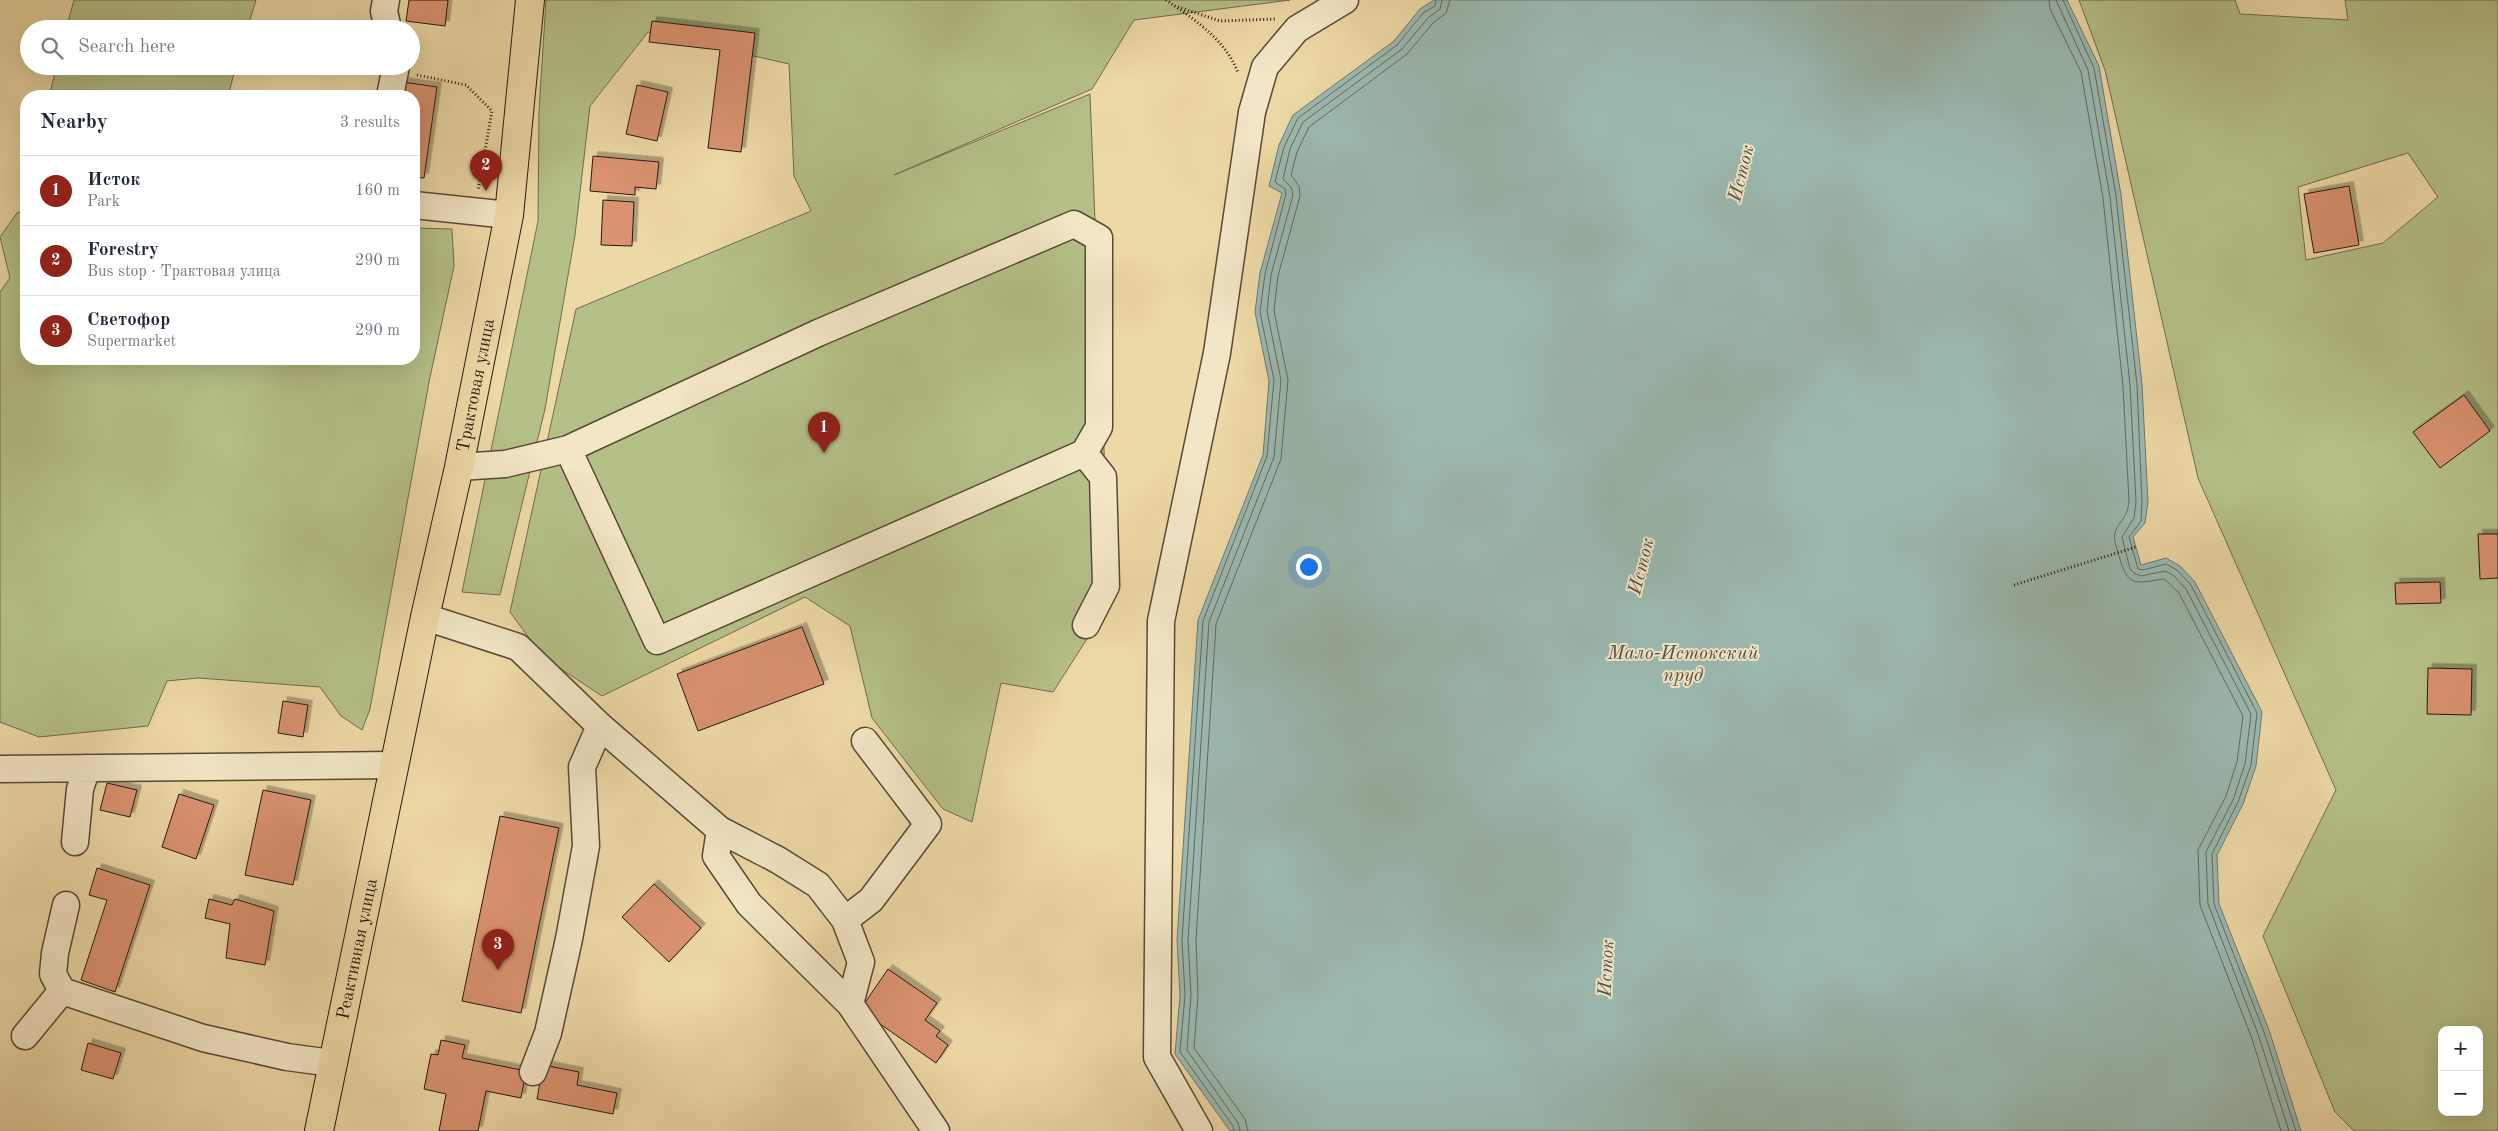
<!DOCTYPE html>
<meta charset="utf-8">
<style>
body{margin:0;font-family:"Old Standard TT",serif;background:#f6f6f7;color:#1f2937}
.controls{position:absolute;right:15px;bottom:15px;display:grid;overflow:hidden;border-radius:10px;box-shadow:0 5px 20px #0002}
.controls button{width:45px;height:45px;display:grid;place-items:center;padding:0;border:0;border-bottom:1px solid #e0e1e3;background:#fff;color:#1f2937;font:25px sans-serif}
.you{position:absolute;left:1308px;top:566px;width:18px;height:18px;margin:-12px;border:4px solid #fff;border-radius:50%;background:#1a73e8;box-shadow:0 0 0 8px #1a73e833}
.badge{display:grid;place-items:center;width:32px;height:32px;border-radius:50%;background:#8f2418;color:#fff;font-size:16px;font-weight:700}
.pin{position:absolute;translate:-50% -41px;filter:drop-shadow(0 1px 2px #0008)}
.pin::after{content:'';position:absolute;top:26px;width:18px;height:15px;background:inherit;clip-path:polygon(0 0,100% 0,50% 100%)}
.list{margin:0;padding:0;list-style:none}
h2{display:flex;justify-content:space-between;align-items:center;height:65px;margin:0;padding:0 20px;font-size:21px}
h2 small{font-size:16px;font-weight:400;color:#747a83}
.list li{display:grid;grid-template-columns:32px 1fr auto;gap:15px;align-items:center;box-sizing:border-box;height:70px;padding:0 20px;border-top:1px solid #e0e1e3}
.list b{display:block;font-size:19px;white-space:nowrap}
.list p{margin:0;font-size:16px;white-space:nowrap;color:#747a83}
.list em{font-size:16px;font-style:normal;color:#747a83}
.icon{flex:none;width:28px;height:28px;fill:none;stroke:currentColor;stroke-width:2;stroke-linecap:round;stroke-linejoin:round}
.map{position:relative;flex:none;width:2498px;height:1131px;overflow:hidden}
.search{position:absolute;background:#fff;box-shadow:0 5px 20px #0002;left:20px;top:20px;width:400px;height:55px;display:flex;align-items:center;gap:12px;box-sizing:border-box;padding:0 18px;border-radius:28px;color:#747a83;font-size:19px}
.panel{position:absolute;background:#fff;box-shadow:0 5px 20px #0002;left:20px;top:90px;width:400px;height:275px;border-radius:20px}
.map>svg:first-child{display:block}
</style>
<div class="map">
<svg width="2498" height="1131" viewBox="0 0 2498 1131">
<defs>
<filter id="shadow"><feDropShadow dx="4.5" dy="-4.5" stdDeviation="0" flood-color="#0004"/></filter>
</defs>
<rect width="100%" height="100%" fill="#edd9a6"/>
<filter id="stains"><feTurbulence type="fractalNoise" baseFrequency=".004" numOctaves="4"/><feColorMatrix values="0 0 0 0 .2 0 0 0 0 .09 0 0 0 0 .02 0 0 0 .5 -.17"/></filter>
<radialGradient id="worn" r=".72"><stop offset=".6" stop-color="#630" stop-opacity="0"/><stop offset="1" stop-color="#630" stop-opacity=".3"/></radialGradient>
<path fill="#b5c088" stroke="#6d6c4e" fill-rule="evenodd" d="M 74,0 L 256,0 L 247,29 L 66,29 Z
M 546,0 L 1290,0 L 1134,20 L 1092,89 L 894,175 L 1090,94 L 1110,603 L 1053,692 L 1001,683 L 972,822 L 943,809 L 872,718 L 850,626 L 805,597 L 602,696 L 543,657 L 510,612 L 576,309 L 811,211 L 794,176 L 789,64 L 648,32 L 590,106 L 575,235 L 545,409 L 500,595 L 462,592 L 538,221 L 539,111 Z
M 2079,0 L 2235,0 L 2240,14 L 2348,20 L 2345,0 L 2498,0 L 2498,1131 L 2354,1131 L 2335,1112 L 2263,936 L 2336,790 L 2198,478 L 2105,70 ZM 2408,153 L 2438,197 L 2383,243 L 2306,260 L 2298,187 ZM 2442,1030 L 2479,1030 L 2479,1112 L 2442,1112 Z
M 57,66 L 236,66 L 228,96 L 49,96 Z
M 26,210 L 26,359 L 414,359 L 414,233 L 416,228 L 452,229 L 454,266 L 429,382 L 370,709 L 362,730 L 341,716 L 320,687 L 198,678 L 167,681 L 148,726 L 39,737 L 0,722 L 0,292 L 10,278 L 0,237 L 17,213 Z"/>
<path fill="#9bb9b0" stroke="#6c7971" d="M 1434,0 L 2067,0 L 2099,66 L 2121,195 L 2142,384 L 2148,502 L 2145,523 L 2133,537 L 2141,565 L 2166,558 L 2180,566 L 2195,582 L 2262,712 L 2256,766 L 2243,804 L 2217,855 L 2219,904 L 2269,1030 L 2301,1131 L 1230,1131 L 1175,1054 L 1180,995 L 1177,940 L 1198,620 L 1263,455 L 1269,381 L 1255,312 L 1260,273 L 1282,193 L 1269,186 L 1279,145 L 1293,115 L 1394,41 L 1420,9 Z"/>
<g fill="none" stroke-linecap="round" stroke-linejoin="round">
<path stroke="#606962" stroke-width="1" d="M 2049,0 L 2050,9 L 2081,72 L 2103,198 L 2123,386 L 2129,501 C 2127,521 2119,519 2115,533 C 2113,540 2117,548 2119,556 C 2128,588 2135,583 2164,579 L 2179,593 L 2243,716 L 2237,762 L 2226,796 L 2198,850 L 2200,905 L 2251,1036 L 2281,1131
M 2056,0 L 2088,70 L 2110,197 L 2130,385 L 2136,502 L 2134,518 L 2122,537 L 2130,569 L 2134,573 L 2141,576 L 2165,571 L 2173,575 L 2186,589 L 2251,714 L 2245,764 L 2233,800 L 2206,852 L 2208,904 L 2258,1034 L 2289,1131
M 2063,0 L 2094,68 L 2116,196 L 2137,385 L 2142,502 L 2141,521 L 2129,537 L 2138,569 L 2143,570 L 2166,564 L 2177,570 L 2191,585 L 2257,713 L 2251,765 L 2238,802 L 2212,854 L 2214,904 L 2264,1032 L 2296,1131
M 1234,1131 L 1233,1126 L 1180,1052 L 1185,995 L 1182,940 L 1203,621 L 1267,456 L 1274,380 L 1260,312 L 1265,274 L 1286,194 L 1285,189 L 1275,182 L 1284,147 L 1298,118 L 1397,45 L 1423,13 L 1435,6 L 1436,0
M 1240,1131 L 1238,1123 L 1187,1050 L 1191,995 L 1188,940 L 1209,622 L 1274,457 L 1281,380 L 1267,311 L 1271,275 L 1293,195 L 1291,187 L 1283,179 L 1290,149 L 1303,122 L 1402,49 L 1428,18 L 1440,9 L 1442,0
M 1248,1131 L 1245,1119 L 1194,1048 L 1198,995 L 1196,940 L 1216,624 L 1281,459 L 1288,380 L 1274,311 L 1278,276 L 1300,196 L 1299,186 L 1291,175 L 1297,152 L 1309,127 L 1407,54 L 1433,23 L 1446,13 L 1450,0"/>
</g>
<path fill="#da926f" stroke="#251913" filter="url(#shadow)" d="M 409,0 L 448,0 L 445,26 L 406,21 Z
M 652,21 L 755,33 L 741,152 L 708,148 L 720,50 L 649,42 Z
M 403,82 L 437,87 L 424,178 L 414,177 L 414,96 L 401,96 Z
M 637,85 L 668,92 L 657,141 L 626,134 Z
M 593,156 L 659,162 L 656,189 L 635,187 L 635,195 L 590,191 Z
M 2349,186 L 2359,245 L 2314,253 L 2304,194 Z
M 603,200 L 634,202 L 632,246 L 601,245 Z
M 2464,395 L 2490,431 L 2440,468 L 2413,432 Z
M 2478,534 L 2498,534 L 2498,578 L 2480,579 Z
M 2440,582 L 2441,603 L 2396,604 L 2395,583 Z
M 802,627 L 824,684 L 698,731 L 677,674 Z
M 2428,668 L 2472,669 L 2471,715 L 2427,714 Z
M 283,701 L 308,705 L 303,737 L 278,733 Z
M 107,783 L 137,790 L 130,817 L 100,810 Z
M 263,790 L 311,800 L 293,885 L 245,875 Z
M 179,794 L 214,805 L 196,859 L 162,847 Z
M 500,816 L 559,828 L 521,1013 L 462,1001 Z
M 97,868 L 150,885 L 115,992 L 81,980 L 107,900 L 89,895 Z
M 654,884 L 701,928 L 669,962 L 622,917 Z
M 209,899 L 232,905 L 235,899 L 274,911 L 265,965 L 226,958 L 230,924 L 205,918 Z
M 888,969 L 937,1003 L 925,1020 L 940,1031 L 936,1036 L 948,1045 L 936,1063 L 860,1010 Z
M 441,1040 L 465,1045 L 462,1058 L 526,1071 L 521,1098 L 486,1091 L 478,1131 L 439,1131 L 446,1094 L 424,1089 L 431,1054 L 438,1055 Z
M 88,1043 L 121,1053 L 113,1079 L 81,1070 Z
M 543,1065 L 579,1072 L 577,1085 L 617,1093 L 613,1114 L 537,1099 Z"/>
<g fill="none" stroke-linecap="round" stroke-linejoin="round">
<g stroke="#574938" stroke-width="29">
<path id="minor" d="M 386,0 L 384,11 L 388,29
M 390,96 L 396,66
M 414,205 L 509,215
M 568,449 L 818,333 L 1074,224 L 1099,238 L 1099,427 L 1084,453 L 1103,477 L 1106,586 L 1086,625
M 459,467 L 505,464 L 568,449 L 657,641 L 1084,453
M 425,617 L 518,647 L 600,726 L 720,830 L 778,860 L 818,885 L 845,920 L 861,962 L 850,1004 L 936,1131
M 0,769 L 394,765
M 720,830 L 716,856 L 749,904 L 850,1004
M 75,842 L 80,789 L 87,768
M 66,905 L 55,953 L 53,974 L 62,991 L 203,1038 L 287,1057 L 332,1063
M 845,920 L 871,900 L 928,824 L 865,741
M 25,1036 L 62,991
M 533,1072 L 548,1033 L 569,939 L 586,846 L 582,767 L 600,726
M 1199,1131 L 1157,1057 L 1161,621 L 1217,353 L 1252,112 L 1265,67 L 1297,29 L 1345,0"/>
</g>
<g stroke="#251913" stroke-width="30">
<g id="major">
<path id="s1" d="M 319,1131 L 425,617 L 459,467 L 509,215 L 530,0"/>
</g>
</g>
<path stroke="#251913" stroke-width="3" stroke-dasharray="1 2.5" stroke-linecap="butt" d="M 1166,0 C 1194,19 1226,40 1238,73
M 1178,7 L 1220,21 L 1275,19
M 417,75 L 466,85 L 492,111 L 478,190
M 2014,585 L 2136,547"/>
<use href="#minor" stroke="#f3e6c5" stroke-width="26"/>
<use href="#major" stroke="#edd9a6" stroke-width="28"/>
</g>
<g text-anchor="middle" stroke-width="4" stroke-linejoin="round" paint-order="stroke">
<g font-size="18" fill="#251913" stroke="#f3e6c5">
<text dy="6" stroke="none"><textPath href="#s1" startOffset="762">Трактовая улица</textPath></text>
<text dy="6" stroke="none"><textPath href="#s1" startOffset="186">Реактивная улица</textPath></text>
</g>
<g font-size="19" font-style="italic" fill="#4e514a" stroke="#f3e6c5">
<text transform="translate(1740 173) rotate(-76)" y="7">Исток</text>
<text transform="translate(1640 566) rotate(-76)" y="7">Исток</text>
<text x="1683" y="659">Мало-Истокский<tspan x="1683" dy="22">пруд</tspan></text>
<text transform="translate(1605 968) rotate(-87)" y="7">Исток</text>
</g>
</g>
<rect width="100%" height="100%" filter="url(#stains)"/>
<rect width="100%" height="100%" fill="url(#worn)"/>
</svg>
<div class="controls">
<button>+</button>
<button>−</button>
</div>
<div class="you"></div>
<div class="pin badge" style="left:824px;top:453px">1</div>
<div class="pin badge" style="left:486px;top:191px">2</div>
<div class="pin badge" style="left:498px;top:970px">3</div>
<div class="search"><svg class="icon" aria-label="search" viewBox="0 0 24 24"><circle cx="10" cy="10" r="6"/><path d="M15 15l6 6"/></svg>Search here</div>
<section class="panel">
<h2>Nearby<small>3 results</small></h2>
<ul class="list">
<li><span class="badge">1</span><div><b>Исток</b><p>Park</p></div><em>160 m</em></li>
<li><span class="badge">2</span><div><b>Forestry</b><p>Bus stop · Трактовая улица</p></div><em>290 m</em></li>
<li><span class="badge">3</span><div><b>Светофор</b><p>Supermarket</p></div><em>290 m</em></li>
</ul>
</section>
</div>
